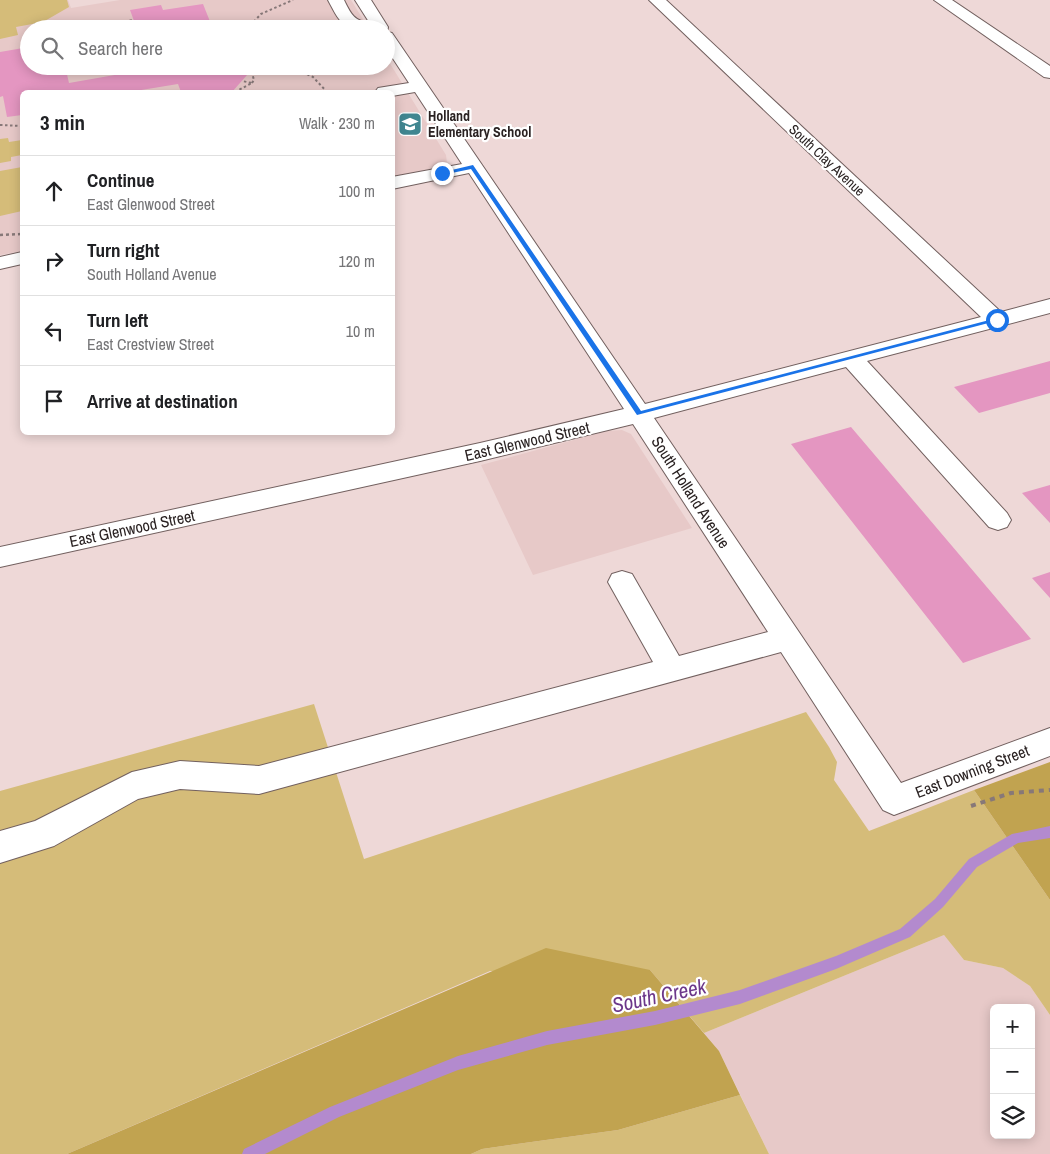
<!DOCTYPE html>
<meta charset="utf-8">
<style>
body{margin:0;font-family:"Archivo Narrow",sans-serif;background:#f6f6f6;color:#202124}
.controls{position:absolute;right:15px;bottom:15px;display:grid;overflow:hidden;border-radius:8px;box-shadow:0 2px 12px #0003}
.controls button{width:45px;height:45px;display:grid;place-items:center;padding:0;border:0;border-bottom:1px solid #e0e0e0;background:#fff;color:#202124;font:25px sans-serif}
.stop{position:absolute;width:15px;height:15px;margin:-11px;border:4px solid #1a73e8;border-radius:50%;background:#fff}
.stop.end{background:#1a73e8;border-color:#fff;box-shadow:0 1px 5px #0008}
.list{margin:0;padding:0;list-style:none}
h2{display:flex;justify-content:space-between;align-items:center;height:65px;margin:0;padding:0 20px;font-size:21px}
h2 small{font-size:16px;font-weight:400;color:#757577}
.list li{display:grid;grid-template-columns:32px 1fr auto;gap:15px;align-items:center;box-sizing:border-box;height:70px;padding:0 20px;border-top:1px solid #e0e0e0}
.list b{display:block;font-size:19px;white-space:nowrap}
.list p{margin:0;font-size:16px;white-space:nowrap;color:#757577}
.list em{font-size:16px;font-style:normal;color:#757577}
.icon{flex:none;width:28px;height:28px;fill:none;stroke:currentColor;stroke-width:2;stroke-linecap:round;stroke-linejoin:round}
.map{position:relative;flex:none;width:1050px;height:1154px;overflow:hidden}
.search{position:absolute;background:#fff;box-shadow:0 2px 12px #0003;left:20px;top:20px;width:375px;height:55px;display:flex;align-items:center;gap:12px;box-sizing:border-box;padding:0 18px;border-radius:28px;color:#757577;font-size:19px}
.panel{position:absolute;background:#fff;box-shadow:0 2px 12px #0003;left:20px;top:90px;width:375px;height:345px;border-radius:8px}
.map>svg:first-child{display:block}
</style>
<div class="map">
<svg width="1050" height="1154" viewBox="0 0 1050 1154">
<rect width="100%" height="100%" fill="#eed8d7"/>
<path fill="#e7c9c8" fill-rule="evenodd" d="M 0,0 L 68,0 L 71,8 L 120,0 L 351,0 L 369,29 L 29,29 L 29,66 L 386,66 L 386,57 L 446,155 L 447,163 L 440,167 L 393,177 L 392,92 L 22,92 L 22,251 L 0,255 Z
M 622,430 L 631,434 L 692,528 L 533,575 L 481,465 L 607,431 Z
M 944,935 L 964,960 L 1003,968 L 1030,986 L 1050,1015 L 1050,1154 L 769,1154 L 719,1051 L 704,1033 ZM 994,1008 L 1031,1008 L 1031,1135 L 994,1135 Z"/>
<path fill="#d5bc79" d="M 0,0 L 67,0 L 69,7 L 43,22 L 16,27 L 18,35 L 0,39 Z
M 8,138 L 9,142 L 22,140 L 22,155 L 11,157 L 11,161 L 0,163 L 0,139 Z
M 22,167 L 22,211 L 0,216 L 0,171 Z
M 314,704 L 364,859 L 806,712 L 829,747 L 837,762 L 834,780 L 869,831 L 974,790 L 1050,900 L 1050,1015 L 1030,986 L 1003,968 L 964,960 L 944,935 L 704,1033 L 650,970 L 490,971 L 67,1154 L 0,1154 L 0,791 Z
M 740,1095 L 769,1154 L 471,1154 L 482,1149 L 618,1130 Z"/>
<path fill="#c1a350" d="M 1050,762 L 1050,900 L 974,790 Z
M 546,948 L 650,970 L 719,1051 L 740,1095 L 618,1130 L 482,1149 L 471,1154 L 67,1154 Z"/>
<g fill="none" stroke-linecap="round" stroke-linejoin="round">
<path fill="#b38ace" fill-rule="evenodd" d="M 1050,826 L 1050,838 L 1018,843 L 977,867 L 943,907 L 910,937 L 836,969 L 740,1004 L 655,1025 L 547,1045 L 458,1070 L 339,1117 L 265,1154 L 242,1154 L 244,1149 L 330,1107 L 458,1056 L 547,1031 L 655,1011 L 740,990 L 836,956 L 900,929 L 935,899 L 969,859 L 1012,834 Z"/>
</g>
<path fill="#e496c1" d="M 203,4 L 213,29 L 172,29 L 171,25 L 137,29 L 130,10 L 161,5 L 163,10 Z
M 29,47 L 29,66 L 65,66 L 69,83 L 166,66 L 255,66 L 232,92 L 181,92 L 178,84 L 129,92 L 22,92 L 22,115 L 7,117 L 3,96 L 0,97 L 0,52 Z
M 1050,361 L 1050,393 L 979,413 L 954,387 Z
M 851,427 L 1031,639 L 963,663 L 791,444 Z
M 1050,485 L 1050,523 L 1022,493 Z
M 1050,572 L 1050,598 L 1032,578 Z"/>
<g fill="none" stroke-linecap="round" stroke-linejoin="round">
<g stroke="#72605f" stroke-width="2">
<path id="minor" d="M 328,0 L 344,0 C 350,12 354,22 369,22 L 355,0 L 371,0 L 388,27 L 387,32 L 392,33 L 645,404 L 981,317 L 649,0 L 666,0 L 1001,312 L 1050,299 L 1050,313 L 867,361 L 1007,513 L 1011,520 L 1007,527 L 998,530 L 989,527 L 846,367 L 654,418 L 901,783 L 1050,728 L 1050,756 L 894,815 L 883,810 L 781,652 L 259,794 L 180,789 L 138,799 L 54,846 L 0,863 L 0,831 L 35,821 L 132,772 L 180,761 L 259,766 L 653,662 L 608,582 L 612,574 L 622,571 L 632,574 L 679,656 L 768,632 L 633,424 L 480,461 L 0,567 L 0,547 L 480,443 L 624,409 L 469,173 L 392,189 L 392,177 L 462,164 L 415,92 L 392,96 L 392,92 L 375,92 L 378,88 L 409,83 L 386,48 L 386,29 L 350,29 C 339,23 334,11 328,0 Z
M 934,0 L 952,0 L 1050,66 L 1050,78 L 1044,77 Z
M 22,252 L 22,264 L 0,269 L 0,257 Z"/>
</g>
<path stroke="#877878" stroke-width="2" stroke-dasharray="2.5 2.5" stroke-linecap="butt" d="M 34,24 L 60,29
M 75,29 L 134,20
M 247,29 L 261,14 L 293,0
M 314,29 L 325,27
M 289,66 L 313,77 L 327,92
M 252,83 L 254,80 L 252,73 L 258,66
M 235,92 L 252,83 L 242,81
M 352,92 L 359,92
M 0,125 L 22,126"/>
<path stroke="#877878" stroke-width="2.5" stroke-dasharray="3 3" stroke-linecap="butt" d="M 0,235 L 22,234"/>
<path stroke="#877878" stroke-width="4" stroke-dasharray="5 5" stroke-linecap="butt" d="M 971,806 L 1011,793 L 1050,790"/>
<use href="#minor" fill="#fff" fill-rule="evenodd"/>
</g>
<path fill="#1a73e8" d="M 473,165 L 641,411 L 997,318 L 1000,320 L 637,415 L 471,169 L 442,175 L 439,173 Z"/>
<defs>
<g id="school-square" transform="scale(1.25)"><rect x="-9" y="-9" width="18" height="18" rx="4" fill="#408690" stroke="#fff"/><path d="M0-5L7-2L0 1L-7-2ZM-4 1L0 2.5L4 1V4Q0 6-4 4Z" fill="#fff"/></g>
</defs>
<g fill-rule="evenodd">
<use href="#school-square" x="410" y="124"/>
</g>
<g text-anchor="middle" stroke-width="4.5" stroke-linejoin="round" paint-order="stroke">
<g font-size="14" font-weight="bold" fill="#2a2222" stroke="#fff" text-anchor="start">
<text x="428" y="121">Holland<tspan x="428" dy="16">Elementary School</tspan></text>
</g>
<g font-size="14" fill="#2a2222" stroke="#fff">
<text transform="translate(827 160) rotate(43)" y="5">South Clay Avenue</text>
</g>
<g font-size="16" fill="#2a2222" stroke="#fff">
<text transform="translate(527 441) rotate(-13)" y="6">East Glenwood Street</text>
<text transform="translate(691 492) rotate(57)" y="6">South Holland Avenue</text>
<text transform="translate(132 528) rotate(-12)" y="6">East Glenwood Street</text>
<text transform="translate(972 771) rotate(-21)" y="6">East Downing Street</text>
</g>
<g font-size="21" font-style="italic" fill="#6c378a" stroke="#fff">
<text transform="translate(659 996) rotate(-12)" y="7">South Creek</text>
</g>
</g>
</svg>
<div class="controls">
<button>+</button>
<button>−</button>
<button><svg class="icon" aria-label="layers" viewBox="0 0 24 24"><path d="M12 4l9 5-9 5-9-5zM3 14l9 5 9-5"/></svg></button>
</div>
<div class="stop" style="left:997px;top:320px"></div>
<div class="stop end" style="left:442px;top:173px"></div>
<div class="search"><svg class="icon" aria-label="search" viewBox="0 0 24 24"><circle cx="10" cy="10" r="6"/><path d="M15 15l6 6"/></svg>Search here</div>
<section class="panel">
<h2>3 min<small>Walk · 230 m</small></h2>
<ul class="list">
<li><svg class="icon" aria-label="ahead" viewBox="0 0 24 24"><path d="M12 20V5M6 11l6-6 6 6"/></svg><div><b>Continue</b><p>East Glenwood Street</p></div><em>100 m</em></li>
<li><svg class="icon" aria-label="right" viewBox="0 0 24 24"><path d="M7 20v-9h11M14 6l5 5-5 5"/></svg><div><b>Turn right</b><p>South Holland Avenue</p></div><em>120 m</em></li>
<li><svg class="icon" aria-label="left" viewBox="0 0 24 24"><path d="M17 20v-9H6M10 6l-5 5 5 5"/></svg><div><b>Turn left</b><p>East Crestview Street</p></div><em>10 m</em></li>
<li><svg class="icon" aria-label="arrive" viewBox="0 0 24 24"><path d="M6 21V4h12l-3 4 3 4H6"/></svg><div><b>Arrive at destination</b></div></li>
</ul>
</section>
</div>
